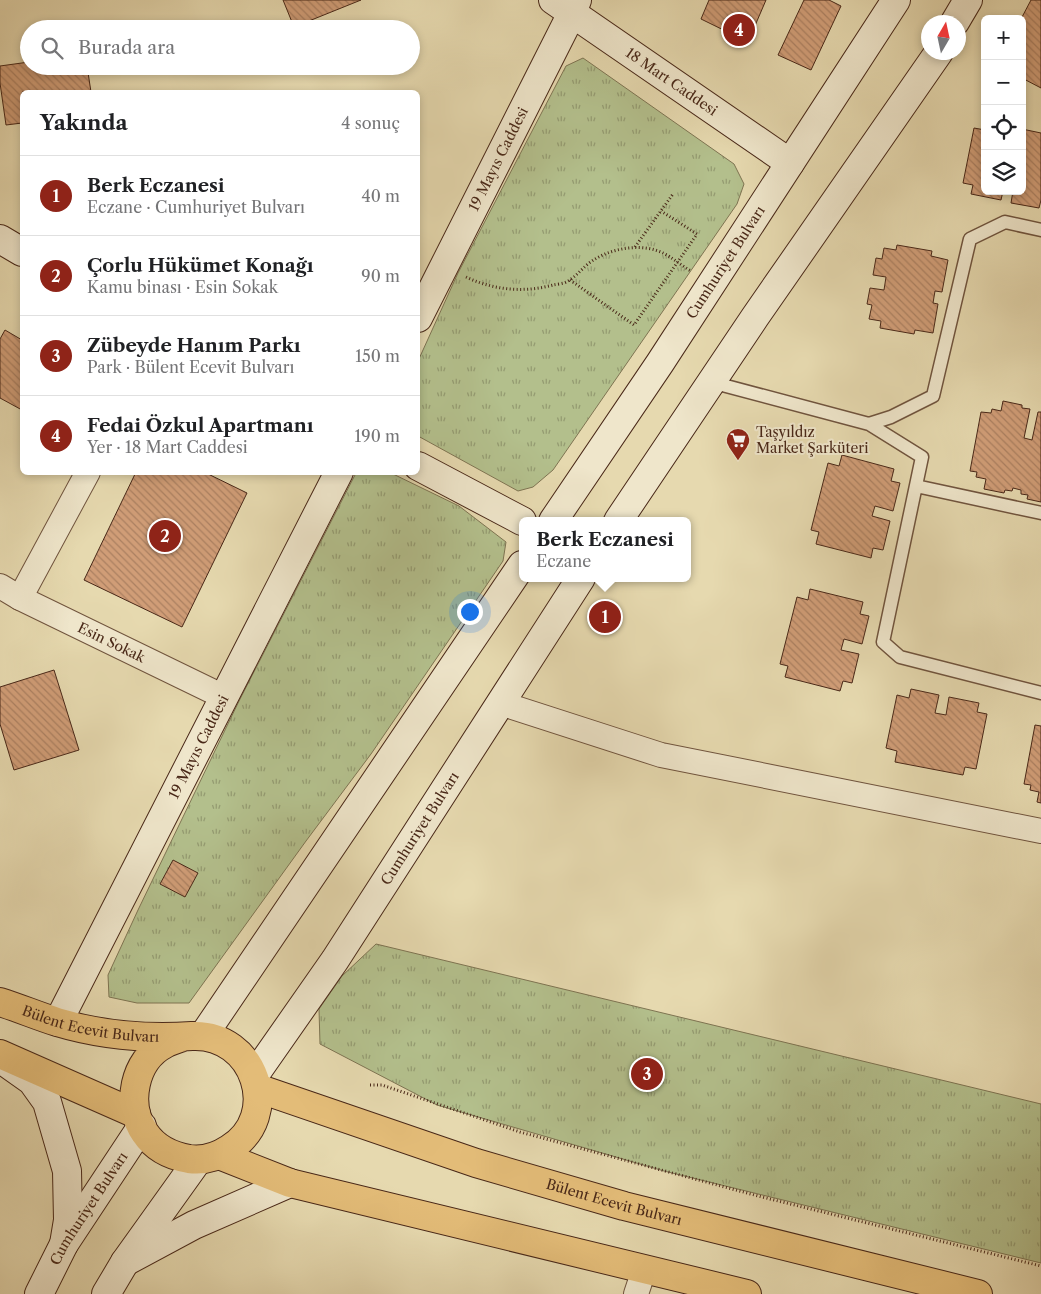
<!DOCTYPE html>
<html lang="tr">
<meta charset="utf-8">
<style>
body{margin:0;font-family:"Libre Caslon Text",serif;background:#f2f2f2;color:#202124}
.controls{position:absolute;right:15px;top:15px;display:grid;overflow:hidden;border-radius:8px;box-shadow:0 2px 8px #0003}
.controls button{width:45px;height:45px;display:grid;place-items:center;padding:0;border:0;border-bottom:1px solid #e0e0e0;background:#fff;color:#202124;font:25px sans-serif}
.compass{position:absolute;left:921px;top:15px;width:45px;height:45px;border-radius:50%;background:#fff;box-shadow:0 2px 8px #0003;rotate:9deg}
.you{position:absolute;left:469px;top:611px;width:18px;height:18px;margin:-12px;border:4px solid #fff;border-radius:50%;background:#1a73e8;box-shadow:0 0 0 8px #1a73e833}
.badge{display:grid;place-items:center;width:32px;height:32px;border-radius:50%;background:#8f2418;color:#fff;font-size:16px;font-weight:700}
.pin{position:absolute;translate:-50% -50%;border:2px solid #fff;box-shadow:0 1px 5px #0006}
.popup{position:absolute;left:519px;top:517px;width:172px;height:65px;box-sizing:border-box;display:grid;place-content:center;border-radius:8px;background:#fff;filter:drop-shadow(0 1px 4px #0005);font-size:16px;white-space:nowrap;color:#757577}
.popup b{font-size:19px;color:#202124}
.popup::after{content:'';position:absolute;left:50%;top:100%;margin-left:-10px;border:10px solid transparent;border-top-color:#fff}
.list{margin:0;padding:0;list-style:none}
h2{display:flex;justify-content:space-between;align-items:center;height:65px;margin:0;padding:0 20px;font-size:21px}
h2 small{font-size:16px;font-weight:400;color:#757577}
.list li{display:grid;grid-template-columns:32px 1fr auto;gap:15px;align-items:center;box-sizing:border-box;height:80px;padding:0 20px;border-top:1px solid #e0e0e0}
.list b{display:block;font-size:19px;white-space:nowrap}
.list p{margin:0;font-size:16px;white-space:nowrap;color:#757577}
.list em{font-size:16px;font-style:normal;color:#757577}
.icon{flex:none;width:28px;height:28px;fill:none;stroke:currentColor;stroke-width:2;stroke-linecap:round;stroke-linejoin:round}
.map{position:relative;flex:none;width:1041px;height:1294px;overflow:hidden}
.search{position:absolute;background:#fff;box-shadow:0 2px 8px #0003;left:20px;top:20px;width:400px;height:55px;display:flex;align-items:center;gap:12px;box-sizing:border-box;padding:0 18px;border-radius:28px;color:#757577;font-size:19px}
.panel{position:absolute;background:#fff;box-shadow:0 2px 8px #0003;left:20px;top:90px;width:400px;height:385px;border-radius:8px}
.map>svg:first-child{display:block}
</style>
<div class="map">
<svg width="1041" height="1294" viewBox="0 0 1041 1294">
<defs>
<pattern id="park-tufts" width="24" height="20" patternUnits="userSpaceOnUse" patternTransform="scale(1.25)"><rect width="24" height="20" fill="#b3bf8c"/><path d="M3 7l-1-3M5 7V3M7 7l1-3M15 17l-1-3M17 17v-4M19 17l1-3" fill="none" stroke="#949b71"/></pattern>
<pattern id="building-back-hatch" width="6" height="6" patternUnits="userSpaceOnUse" patternTransform="scale(1.25)"><rect width="6" height="6" fill="#d09d77"/><path d="M-1 5l2 2M0 0l6 6M5-1l2 2" fill="none" stroke="#ab8061"/></pattern>
</defs>
<rect width="100%" height="100%" fill="#e6d9af"/>
<filter id="stains"><feTurbulence type="fractalNoise" baseFrequency=".004" numOctaves="4"/><feColorMatrix values="0 0 0 0 .2 0 0 0 0 .09 0 0 0 0 .02 0 0 0 .5 -.17"/></filter>
<radialGradient id="worn" r=".72"><stop offset=".6" stop-color="#630" stop-opacity="0"/><stop offset="1" stop-color="#630" stop-opacity=".3"/></radialGradient>
<path fill="url(#park-tufts)" stroke="#7e7452" d="M 583,58 L 734,164 L 744,184 L 737,204 L 553,470 L 533,487 L 518,491 L 418,436 L 418,361 L 458,273 L 566,66 Z
M 356,473 L 391,473 L 459,506 L 506,542 L 503,561 L 371,754 L 306,841 L 189,1003 L 137,1003 L 109,997 L 108,975 L 138,910 L 240,699 Z
M 376,944 L 1041,1104 L 1041,1263 L 664,1171 L 437,1105 L 320,1044 L 319,1009 L 342,976 Z"/>
<path fill="url(#building-back-hatch)" stroke="#492818" d="M 283,0 L 361,0 L 294,27 Z
M 709,0 L 766,0 L 748,42 L 701,19 Z
M 804,0 L 829,0 L 841,6 L 811,70 L 778,55 Z
M 1031,0 L 1041,0 L 1041,88 L 1022,78 L 1022,19 L 1021,19 Z
M 29,62 L 29,66 L 87,66 L 91,92 L 22,92 L 22,123 L 6,125 L 0,83 L 0,66 Z
M 974,128 L 985,130 L 985,191 L 1003,191 L 1001,200 L 971,194 L 973,185 L 963,183 Z
M 1022,129 L 1041,133 L 1041,200 L 1039,208 L 1011,203 L 1013,191 L 1022,191 Z
M 897,245 L 932,251 L 931,256 L 948,260 L 942,292 L 935,291 L 933,303 L 938,304 L 933,333 L 915,330 L 914,334 L 880,328 L 881,321 L 869,319 L 872,305 L 867,304 L 870,288 L 884,290 L 886,277 L 873,275 L 876,258 L 882,259 L 884,248 L 896,250 Z
M 5,330 L 22,340 L 22,410 L 0,398 L 0,339 Z
M 1003,401 L 1022,405 L 1022,408 L 1030,409 L 1024,438 L 1032,440 L 1038,412 L 1041,412 L 1041,502 L 1027,499 L 1028,495 L 1021,494 L 1021,490 L 1013,488 L 1012,491 L 1005,490 L 1004,493 L 984,489 L 986,479 L 976,477 L 977,472 L 970,471 L 981,412 L 991,413 L 992,409 L 1001,411 Z
M 842,455 L 894,469 L 891,481 L 900,483 L 893,511 L 875,506 L 872,516 L 890,521 L 883,550 L 873,548 L 871,558 L 816,544 L 819,532 L 811,530 L 828,463 L 839,466 Z
M 136,472 L 204,472 L 247,493 L 182,627 L 84,580 Z
M 810,589 L 863,602 L 860,614 L 869,616 L 862,644 L 844,639 L 841,650 L 859,654 L 852,683 L 843,681 L 840,691 L 785,677 L 788,666 L 780,664 L 797,597 L 808,600 Z
M 54,670 L 79,750 L 14,770 L 0,724 L 0,687 Z
M 911,689 L 939,695 L 935,713 L 946,715 L 949,697 L 979,703 L 977,712 L 987,714 L 976,769 L 965,767 L 963,775 L 895,762 L 897,751 L 886,748 L 897,695 L 909,698 Z
M 1035,725 L 1041,726 L 1041,803 L 1037,802 L 1039,792 L 1030,790 L 1031,785 L 1024,784 Z
M 173,860 L 198,873 L 185,897 L 160,884 Z"/>
<g fill="none" stroke-linecap="round" stroke-linejoin="round">
<g stroke="#70543e" stroke-width="15">
<path id="lane" d="M 711,382 L 869,424 L 891,417 L 933,396 L 970,239 L 1005,222 L 1041,230
M 869,424 L 922,457 L 883,642 L 900,657 L 1041,693
M 916,486 L 1041,513"/>
</g>
<g stroke="#70543e" stroke-width="26">
<g id="street">
<path id="s1" d="M 0,586 L 20,598 L 224,697"/>
<path d="M 20,598 L 88,472"/>
<path d="M 500,703 L 661,755 L 1041,831"/>
<path d="M 636,1294 L 644,1270"/>
</g>
</g>
<g stroke="#492818" stroke-width="30">
<g id="secondary">
<path id="s2" d="M 553,0 L 790,163"/>
<path d="M 955,22 L 968,0"/>
<path d="M 0,239 L 22,252"/>
<path id="s3" d="M 418,318 L 572,13 L 577,0"/>
<path d="M 418,466 L 522,521"/>
<path id="s4" d="M 553,521 L 660,363 L 896,0"/>
<path d="M 618,521 L 755,317 L 939,52"/>
<path id="s5" d="M 58,1022 L 339,472"/>
<path d="M 203,1036 L 522,565"/>
<path d="M 5,1062 L 32,1081 L 47,1102 L 67,1171 L 68,1220 L 64,1244"/>
<path id="s6" d="M 254,1076 L 335,960 L 581,578"/>
<path d="M 125,1262 L 194,1225 L 290,1183"/>
<path id="s7" d="M 39,1294 L 64,1244 L 142,1126"/>
<path d="M 106,1294 L 125,1262 L 198,1160"/>
</g>
</g>
<g stroke="#492818" stroke-width="30">
<g id="primary">
<path id="s8" d="M 0,1002 C 19,1008 38,1016 57,1022 C 100,1035 148,1039 192,1036 C 255,1033 283,1116 229,1149 C 217,1157 204,1161 189,1159 C 172,1156 155,1148 145,1133 C 125,1105 134,1060 165,1044 C 170,1041 177,1039 183,1037"/>
<path d="M 0,1054 L 136,1114"/>
<path id="s9" d="M 257,1088 L 476,1163 L 624,1206 L 978,1294"/>
<path d="M 219,1155 L 290,1183 L 747,1294"/>
</g>
</g>
<path stroke="#492818" stroke-width="3" stroke-dasharray="1 2.5" stroke-linecap="butt" d="M 635,247 L 673,194
M 466,277 C 493,290 524,293 553,285 C 557,284 564,284 568,281 C 577,276 583,267 592,261 C 611,248 643,242 665,254 C 674,259 682,266 691,271
M 570,280 L 634,325 L 697,234 L 661,211
M 370,1085 L 382,1085 L 520,1132 L 758,1196 L 1041,1266"/>
<use href="#lane" stroke="#efe6cb" stroke-width="12"/>
<use href="#street" stroke="#efe6cb" stroke-width="24"/>
<use href="#secondary" stroke="#efe6cb" stroke-width="28"/>
<use href="#primary" stroke="#e3bc78" stroke-width="28"/>
</g>
<defs>
<g id="supermarket-pin" transform="scale(1.25)"><path d="M0 17L-7.5 6A9.5 9.5 0 1 1 7.5 6Z" fill="#8f2418" stroke="#efe6cb"/><path d="M-6-5.5h2.5l.6 2H6L4.5 2H-2.5L-4.4-4H-6ZM-1.5 3.2a1.3 1.3 0 1 0 .1 0ZM3 3.2a1.3 1.3 0 1 0 .1 0Z" fill="#fff"/></g>
</defs>
<g fill-rule="evenodd">
<use href="#supermarket-pin" x="738" y="440"/>
</g>
<g text-anchor="middle" stroke-width="4" stroke-linejoin="round" paint-order="stroke">
<g font-size="14" fill="#492818" stroke="#efe6cb">
<text dy="5" stroke="none"><textPath href="#s2" startOffset="144">18 Mart Caddesi</textPath></text>
<text dy="5" stroke="none"><textPath href="#s3" startOffset="178">19 Mayıs Caddesi</textPath></text>
<text dy="5" stroke="none"><textPath href="#s4" startOffset="311">Cumhuriyet Bulvarı</textPath></text>
<text dy="5" stroke="none"><textPath href="#s1" startOffset="125">Esin Sokak</textPath></text>
<text dy="5" stroke="none"><textPath href="#s5" startOffset="309">19 Mayıs Caddesi</textPath></text>
<text dy="5" stroke="none"><textPath href="#s6" startOffset="298">Cumhuriyet Bulvarı</textPath></text>
<text dy="5" stroke="none"><textPath href="#s8" startOffset="94">Bülent Ecevit Bulvarı</textPath></text>
<text dy="5" stroke="none"><textPath href="#s9" startOffset="375">Bülent Ecevit Bulvarı</textPath></text>
<text dy="5" stroke="none"><textPath href="#s7" startOffset="99">Cumhuriyet Bulvarı</textPath></text>
</g>
<g font-size="14" fill="#492818" stroke="#efe6cb" text-anchor="start">
<text x="756" y="437">Taşyıldız<tspan x="756" dy="16">Market Şarküteri</tspan></text>
</g>
</g>
<rect width="100%" height="100%" filter="url(#stains)"/>
<rect width="100%" height="100%" fill="url(#worn)"/>
</svg>
<div class="controls">
<button>+</button>
<button>−</button>
<button><svg class="icon" aria-label="locate" viewBox="0 0 24 24"><circle cx="12" cy="12" r="6"/><path d="M12 2v4M12 18v4M2 12h4M18 12h4"/></svg></button>
<button><svg class="icon" aria-label="layers" viewBox="0 0 24 24"><path d="M12 4l9 5-9 5-9-5zM3 14l9 5 9-5"/></svg></button>
</div>
<svg class="compass" viewBox="-18 -18 36 36"><path d="M0-13l5 13h-10z" fill="#e53935"/><path d="M0 13l5-13h-10z" fill="#757577"/></svg>
<div class="you"></div>
<div class="pin badge" style="left:605px;top:617px">1</div>
<div class="popup"><b>Berk Eczanesi</b>Eczane</div>
<div class="pin badge" style="left:165px;top:536px">2</div>
<div class="pin badge" style="left:647px;top:1074px">3</div>
<div class="pin badge" style="left:739px;top:30px">4</div>
<div class="search"><svg class="icon" aria-label="search" viewBox="0 0 24 24"><circle cx="10" cy="10" r="6"/><path d="M15 15l6 6"/></svg>Burada ara</div>
<section class="panel">
<h2>Yakında<small>4 sonuç</small></h2>
<ul class="list">
<li><span class="badge">1</span><div><b>Berk Eczanesi</b><p>Eczane · Cumhuriyet Bulvarı</p></div><em>40 m</em></li>
<li><span class="badge">2</span><div><b>Çorlu Hükümet Konağı</b><p>Kamu binası · Esin Sokak</p></div><em>90 m</em></li>
<li><span class="badge">3</span><div><b>Zübeyde Hanım Parkı</b><p>Park · Bülent Ecevit Bulvarı</p></div><em>150 m</em></li>
<li><span class="badge">4</span><div><b>Fedai Özkul Apartmanı</b><p>Yer · 18 Mart Caddesi</p></div><em>190 m</em></li>
</ul>
</section>
</div>
